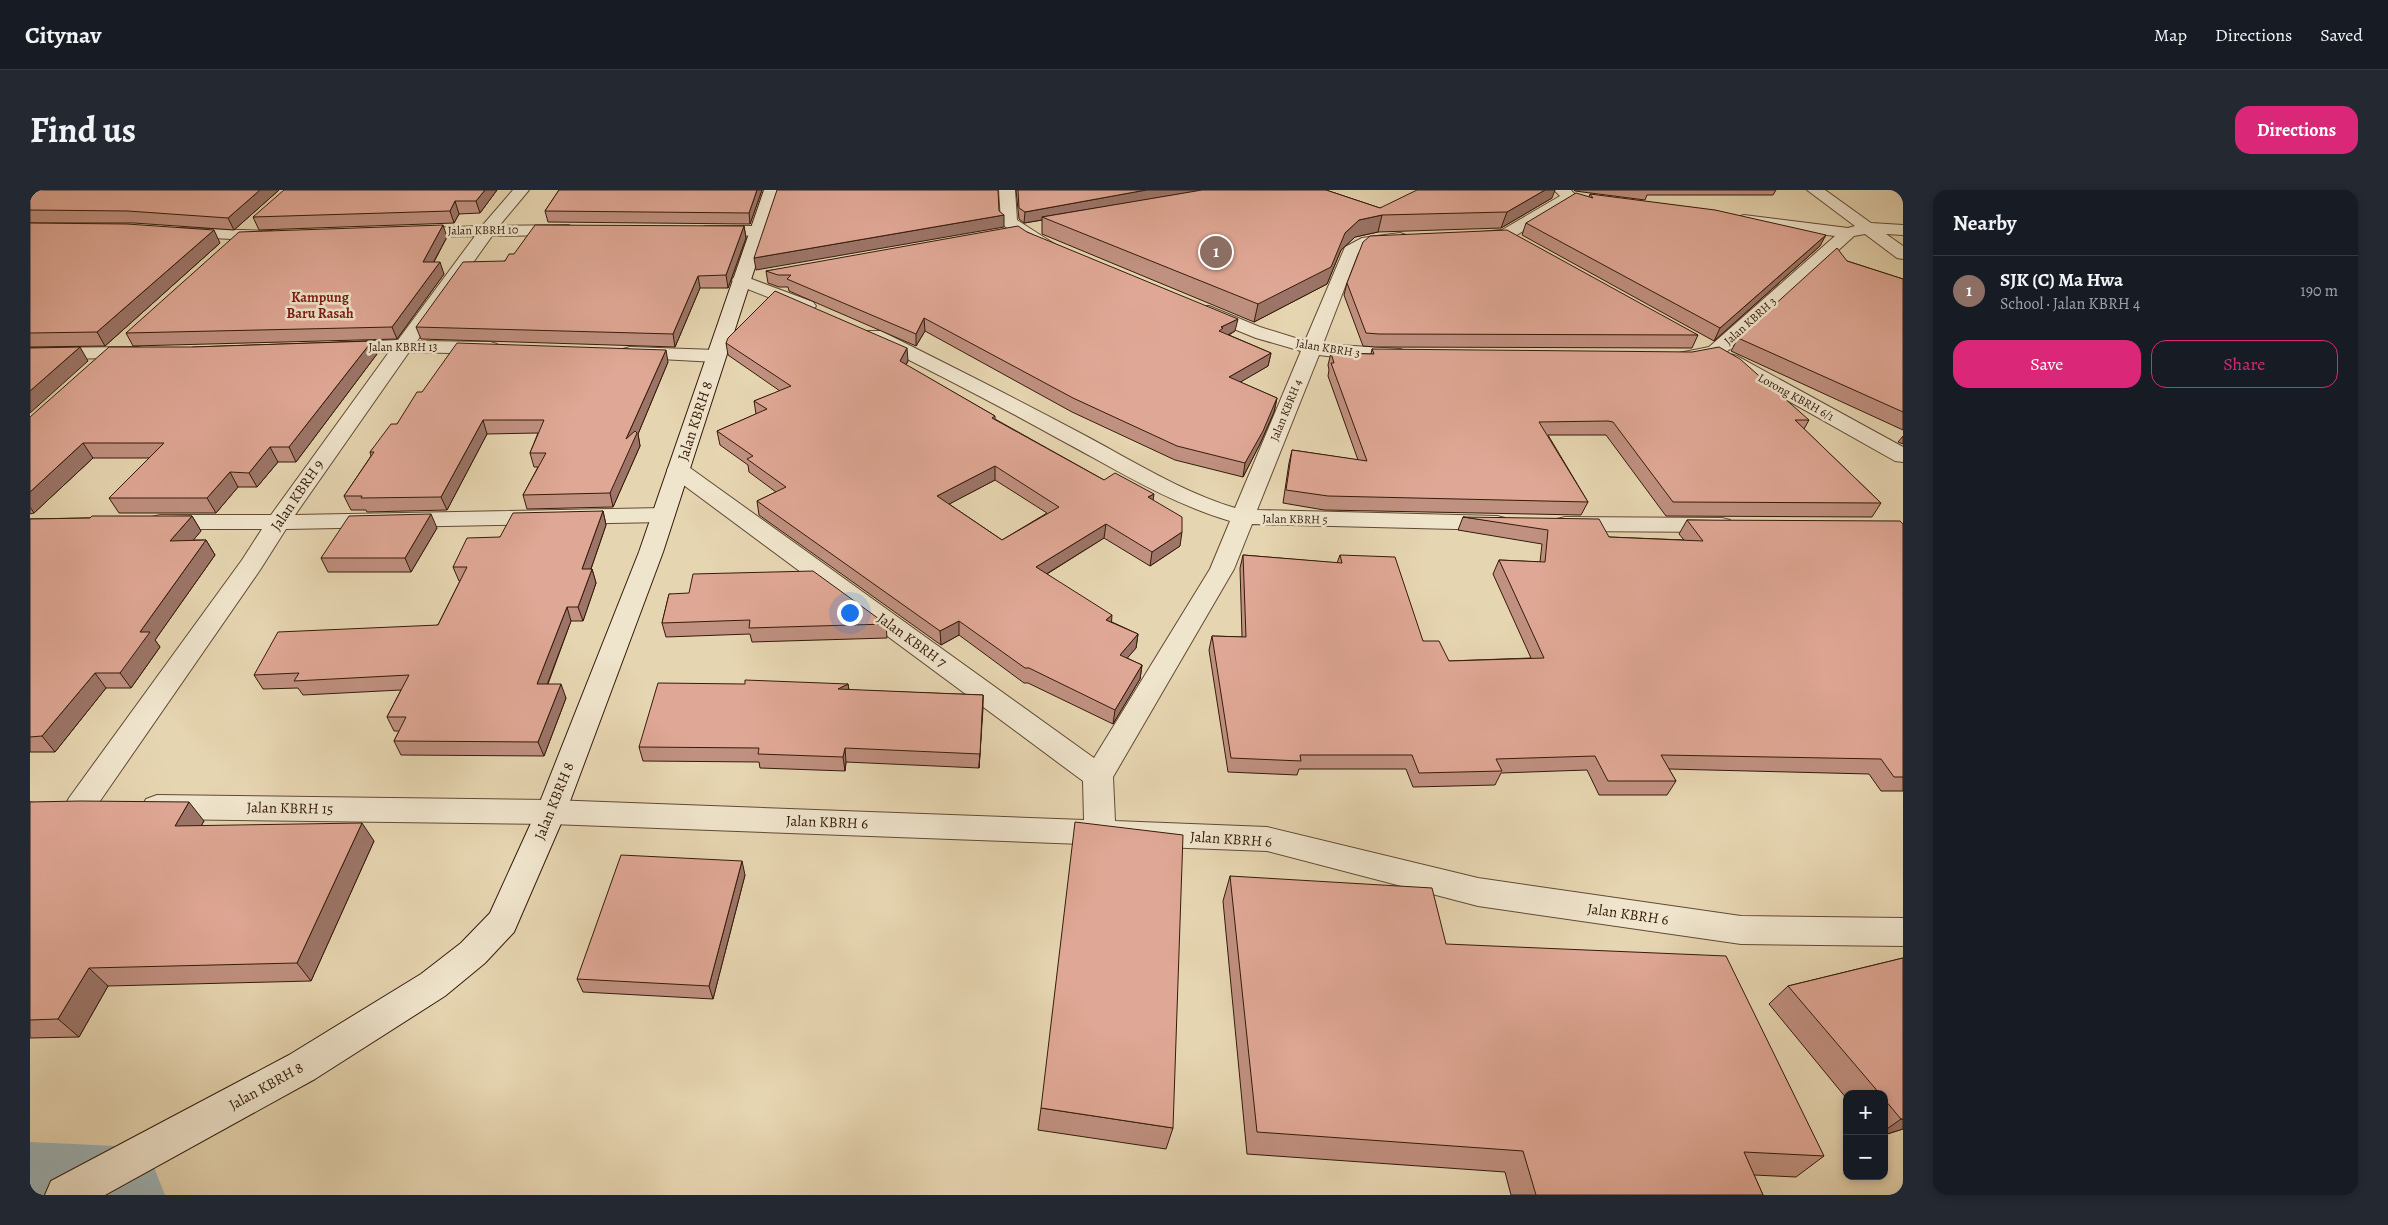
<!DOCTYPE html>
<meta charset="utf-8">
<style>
body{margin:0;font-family:Alegreya,serif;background:#242831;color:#f1f3f6}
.controls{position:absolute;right:15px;bottom:15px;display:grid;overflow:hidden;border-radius:10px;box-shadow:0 2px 8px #0003}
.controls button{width:45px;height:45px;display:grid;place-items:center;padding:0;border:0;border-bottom:1px solid #363941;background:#171b24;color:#f1f3f6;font:25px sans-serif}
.you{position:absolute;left:819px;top:422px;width:18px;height:18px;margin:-12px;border:4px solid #fff;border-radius:50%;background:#1a73e8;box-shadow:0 0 0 8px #1a73e833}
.badge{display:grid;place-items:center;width:32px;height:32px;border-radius:50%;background:#db2777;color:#fff;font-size:16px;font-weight:700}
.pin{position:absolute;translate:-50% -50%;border:2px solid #fff;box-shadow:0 1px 5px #0006}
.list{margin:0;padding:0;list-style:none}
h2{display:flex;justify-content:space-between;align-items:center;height:65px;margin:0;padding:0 20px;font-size:21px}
h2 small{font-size:16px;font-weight:400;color:#9ea1a6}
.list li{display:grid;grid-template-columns:32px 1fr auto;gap:15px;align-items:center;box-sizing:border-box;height:70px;padding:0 20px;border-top:1px solid #363941}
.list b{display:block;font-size:19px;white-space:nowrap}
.list p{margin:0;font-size:16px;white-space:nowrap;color:#9ea1a6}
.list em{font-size:16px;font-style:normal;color:#9ea1a6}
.actions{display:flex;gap:10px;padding:15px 20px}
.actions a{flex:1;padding:11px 0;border:1px solid #db2777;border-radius:15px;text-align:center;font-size:18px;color:#db2777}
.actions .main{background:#db2777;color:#fff}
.map{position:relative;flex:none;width:1873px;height:1005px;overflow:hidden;border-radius:15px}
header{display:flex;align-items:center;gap:30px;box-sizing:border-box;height:70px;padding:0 25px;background:#171b24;border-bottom:1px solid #363941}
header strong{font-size:24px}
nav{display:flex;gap:28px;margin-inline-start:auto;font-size:18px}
.intro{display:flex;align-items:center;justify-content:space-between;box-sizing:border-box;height:120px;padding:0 30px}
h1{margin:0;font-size:35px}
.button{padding:12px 22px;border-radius:15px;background:#db2777;color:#fff;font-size:18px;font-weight:700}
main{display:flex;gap:30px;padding:0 30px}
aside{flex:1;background:#171b24;border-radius:15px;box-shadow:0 2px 8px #0003}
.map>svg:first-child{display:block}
</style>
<header>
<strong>Citynav</strong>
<nav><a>Map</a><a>Directions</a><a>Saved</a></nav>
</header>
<div class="intro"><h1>Find us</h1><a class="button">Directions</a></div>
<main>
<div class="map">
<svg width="1873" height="1005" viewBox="0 0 1873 1005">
<rect width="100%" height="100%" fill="#e6d5b1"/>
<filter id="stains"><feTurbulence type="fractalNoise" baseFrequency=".004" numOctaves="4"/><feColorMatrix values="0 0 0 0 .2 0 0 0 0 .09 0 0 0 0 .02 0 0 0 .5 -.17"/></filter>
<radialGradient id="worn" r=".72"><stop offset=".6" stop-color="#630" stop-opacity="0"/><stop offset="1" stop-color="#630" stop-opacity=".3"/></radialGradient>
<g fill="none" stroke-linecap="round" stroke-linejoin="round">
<path fill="#9db5b8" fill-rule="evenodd" d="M 0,952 L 86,956 L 121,970 L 135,1005 L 0,1005 Z"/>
<g stroke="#614a34" stroke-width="2">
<path id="street" d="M 483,0 L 499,0 L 469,36 L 538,35 L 544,37 L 546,40 L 544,43 L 538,45 L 462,46 L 387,151 L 460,152 L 467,154 L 469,158 L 467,162 L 460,164 L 379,162 L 265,325 L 633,318 L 641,320 L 645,325 L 641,330 L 633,332 L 256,339 L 230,380 L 61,624 L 50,628 L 39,624 L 35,616 L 39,608 L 212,370 L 232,339 L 130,339 L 122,337 L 118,332 L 122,327 L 130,325 L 241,325 L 359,162 L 308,163 L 301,161 L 299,157 L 301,153 L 368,150 L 445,46 L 379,47 L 373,45 L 371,42 L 373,39 L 452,36 Z
M 969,0 L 985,0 L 987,30 L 1026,55 L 1024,58 C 1006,63 987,45 973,35 L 971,32 Z
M 1524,0 L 1541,0 L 1547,7 L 1482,48 L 1445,51 L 1439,49 L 1437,46 L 1439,43 L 1472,40 L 1530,6 Z
M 1777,0 L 1795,0 L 1841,33 L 1873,35 L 1873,45 L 1856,44 L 1873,56 L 1873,69 L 1867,68 L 1835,44 L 1824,46 L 1692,166 L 1656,173 L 1649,171 L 1646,167 L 1649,163 L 1679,157 L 1805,46 L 1714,35 L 1708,33 L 1706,30 L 1708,27 L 1714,25 L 1818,38 L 1825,36 Z
M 676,36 L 727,36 L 733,38 L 735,41 L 733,44 L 727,46 L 670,44 L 668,41 L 670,38 Z
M 149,38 L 241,41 L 247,43 L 249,46 L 247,49 L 241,51 L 143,46 L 141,43 L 143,40 Z
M 1370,43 L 1376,45 L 1378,48 L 1376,51 L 1344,55 L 1328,63 L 1293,154 L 1370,159 L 1377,161 L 1380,165 L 1377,169 L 1370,171 L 1321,169 L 1289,165 L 1227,320 L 1467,326 L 1475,328 L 1479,333 L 1475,338 L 1467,340 L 1222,334 L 1204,379 L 1083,587 L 1085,631 L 1237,637 L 1448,688 L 1711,726 L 1873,728 L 1873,756 L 1711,754 L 1448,716 L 1237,661 L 521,634 L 127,629 L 116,625 L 112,617 L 116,609 L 127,605 L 521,610 L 1054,630 L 1053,591 L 640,285 L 637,280 L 640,275 L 648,273 L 656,275 L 1064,568 L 1180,379 L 1200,331 C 1139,313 1085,279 1029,249 C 966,214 902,181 837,149 L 835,145 L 837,141 L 851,141 C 919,175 987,209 1054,245 C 1103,271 1152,302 1205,318 L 1271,161 L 1226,148 L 1167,124 L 1164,120 L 1167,116 L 1179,116 L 1230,137 L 1275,151 L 1315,57 L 1332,48 Z
M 711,85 L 783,112 L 786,116 L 783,120 L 771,120 L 705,94 L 702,90 L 705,86 Z
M 108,157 L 115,159 L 118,163 L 115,167 L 0,170 L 0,158 Z
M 600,157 L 686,160 L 693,162 L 696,166 L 693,170 L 686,172 L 593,167 L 590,163 L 593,159 Z
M 1700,164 L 1707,166 L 1873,257 L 1873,272 L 1865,271 L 1693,174 L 1690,170 L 1693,166 Z
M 1535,327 L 1692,328 L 1700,330 L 1704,335 L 1700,340 L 1692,342 L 1535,341 L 1527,339 L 1523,334 L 1527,329 Z"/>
</g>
<g stroke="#351b0a" stroke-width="2">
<path id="secondary" d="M 734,0 L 750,0 L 633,362 L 536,622 L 484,742 L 455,773 L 415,806 L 285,889 L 75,1005 L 15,1005 L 21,991 L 259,865 L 391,784 L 431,753 L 460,723 L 506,622 L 609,362 Z"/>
</g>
<use href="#street" fill="#efe4cc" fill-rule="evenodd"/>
<use href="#secondary" fill="#efe4cc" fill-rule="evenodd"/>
</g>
<path fill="#c09080" stroke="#351b0a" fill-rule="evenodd" d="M 0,0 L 249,0 L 204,40 L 104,33 L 0,33 Z
M 467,0 L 450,23 L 429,24 L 424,33 L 229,40 L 223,27 Z
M 529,0 L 732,0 L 720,34 L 518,32 L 515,21 Z
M 986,0 L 1296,0 L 1350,18 L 1522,8 L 1471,38 L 1348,42 L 1325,47 L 1311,60 L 1297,94 L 1224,132 L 1012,44 L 1012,30 L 994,33 L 989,29 Z
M 1544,0 L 1746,0 L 1743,5 L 1617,5 L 1615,10 L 1545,1 Z
M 1560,4 L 1790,56 L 1684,151 L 1492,45 L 1496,33 L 1559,7 Z
M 0,33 L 190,53 L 75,156 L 0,157 Z
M 714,36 L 716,48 L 698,98 L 670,98 L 645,157 L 391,149 L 386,137 L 484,64 Z
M 997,42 L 1205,141 L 1199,145 L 1241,163 L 1238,176 L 1210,192 L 1247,208 L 1244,222 L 1230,254 L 1213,287 L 1145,270 L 1042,222 L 895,141 L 886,156 L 759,101 L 758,97 L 749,97 L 738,93 L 736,81 Z
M 417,47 L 404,72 L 414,84 L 367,149 L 103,156 L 96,143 Z
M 1817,71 L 1873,89 L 1873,240 L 1701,161 L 1708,148 Z
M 1317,93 L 1668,145 L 1662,158 L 1345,157 L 1333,156 L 1314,105 Z
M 342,151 L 347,164 L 266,272 L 248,272 L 227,297 L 208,297 L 186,323 L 89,323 L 79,308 L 120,268 L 63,268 L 4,323 L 0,324 L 0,227 L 163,157 Z
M 696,153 L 878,171 L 876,175 L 965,226 L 965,229 L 1074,290 L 1123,310 L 1150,356 L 1120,376 L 1074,348 L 1017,384 L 1082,432 L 1108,444 L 1106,458 L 1097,468 L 1112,475 L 1110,489 L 1083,534 L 998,493 L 994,493 L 929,445 L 911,455 L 729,325 L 727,311 L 746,302 L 719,282 L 718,275 L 690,255 L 687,241 L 726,224 L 724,211 L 750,201 L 698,165 ZM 965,290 L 1017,323 L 972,350 L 919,314 Z
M 1342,159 L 1779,230 L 1774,239 L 1851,313 L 1842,327 L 1636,326 L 1576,245 L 1518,245 L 1558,312 L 1551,325 L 1294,320 L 1253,313 L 1259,273 L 1262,260 L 1328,270 L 1298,186 L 1299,180 L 1298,175 L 1301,163 L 1341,164 Z
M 638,172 L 608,244 L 610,256 L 583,317 L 497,319 L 493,305 L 508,277 L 504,277 L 500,263 L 508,243 L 457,244 L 417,320 L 337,322 L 336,320 L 321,320 L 314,306 L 341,266 L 340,262 L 367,234 L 392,202 Z
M 1873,246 L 1873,254 L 1868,252 Z
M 573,321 L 576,335 L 561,379 L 562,379 L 566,393 L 553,431 L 541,431 L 518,494 L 536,508 L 514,566 L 371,565 L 364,551 L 369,541 L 364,541 L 357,527 L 371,500 L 273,505 L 268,498 L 233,499 L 224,485 L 408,435 L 430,391 L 429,391 L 423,377 L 470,347 Z
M 162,326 L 171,341 L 163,350 L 176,350 L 185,365 L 125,450 L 130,457 L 101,498 L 76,498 L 25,562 L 0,562 L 0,329 Z
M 1433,327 L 1579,347 L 1654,350 L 1649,344 L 1657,330 L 1873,334 L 1873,601 L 1851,601 L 1839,584 L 1639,579 L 1646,591 L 1637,605 L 1569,605 L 1557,580 L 1471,583 L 1465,595 L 1383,597 L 1376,579 L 1269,579 L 1267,585 L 1198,582 L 1179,460 L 1182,446 L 1212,447 L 1210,378 L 1213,365 L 1307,373 L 1310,365 L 1393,451 L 1419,471 L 1501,468 L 1463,384 L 1469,370 L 1510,372 L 1512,354 L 1428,340 Z
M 407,338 L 381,382 L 298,382 L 291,368 Z
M 639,404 L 856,434 L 857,448 L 722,452 L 720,444 L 636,447 L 632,433 Z
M 818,494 L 819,500 L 953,505 L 949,578 L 816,572 L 815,581 L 730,578 L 729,572 L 613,571 L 609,557 Z
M 0,612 L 174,631 L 171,636 L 344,651 L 281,791 L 78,796 L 49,847 L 0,848 Z
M 715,685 L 683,809 L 553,802 L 547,789 Z
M 1200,686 L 1416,754 L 1794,966 L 1766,987 L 1724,985 L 1733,1005 L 1481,1005 L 1475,982 L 1217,964 L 1193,711 Z
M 1873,768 L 1873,939 L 1854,945 L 1854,904 L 1817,904 L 1817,909 L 1739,814 L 1758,796 Z
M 1011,918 L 1143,938 L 1136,959 L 1008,940 Z"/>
<path fill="#9c7568" stroke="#351b0a" d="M 230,0 L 249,0 L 204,40 L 198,28 Z
M 455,0 L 467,0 L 450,23 L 446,11 Z
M 727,0 L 732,0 L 720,34 L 719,23 Z
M 1116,0 L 1176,0 L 1012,27 L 1012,30 L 994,33 L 995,22 Z
M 1515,0 L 1525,0 L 1522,8 L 1471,38 L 1477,22 Z
M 425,11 L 429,24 L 424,33 L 420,21 Z
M 974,25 L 974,37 L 726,80 L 724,68 Z
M 1352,25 L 1348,42 L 1325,47 L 1311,60 L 1297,94 L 1224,132 L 1228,114 L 1315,43 L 1329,30 Z
M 413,35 L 417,47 L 397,84 L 393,72 Z
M 714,36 L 716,48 L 698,98 L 696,85 Z
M 184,40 L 190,53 L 75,156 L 67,142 Z
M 1796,45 L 1790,56 L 1684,151 L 1690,138 Z
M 410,72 L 414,84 L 367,149 L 362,137 Z
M 668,86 L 670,98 L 645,157 L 643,144 Z
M 894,128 L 895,141 L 886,156 L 886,144 Z
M 1208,129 L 1205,141 L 1192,148 L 1189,141 L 1191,137 Z
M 342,151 L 347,164 L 266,272 L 259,257 Z
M 50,157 L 58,171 L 0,223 L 0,201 Z
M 877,158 L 878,171 L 870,184 L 870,171 Z
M 636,160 L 638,172 L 608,244 L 610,256 L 583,317 L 580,303 L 596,249 Z
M 1241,163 L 1238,176 L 1197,200 L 1199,187 Z
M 1247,208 L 1244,222 L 1230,254 L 1213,287 L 1215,273 Z
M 453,230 L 457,244 L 417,320 L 411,307 Z
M 53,253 L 63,268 L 4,323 L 0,317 L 0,302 Z
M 240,257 L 248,272 L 227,297 L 219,283 Z
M 965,276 L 965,290 L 908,320 L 907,306 Z
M 200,282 L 208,297 L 186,323 L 177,308 Z
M 1124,304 L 1122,318 L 1118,307 Z
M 573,321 L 576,335 L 556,393 L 552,379 Z
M 401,324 L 407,338 L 381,382 L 375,368 Z
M 162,326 L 171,341 L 150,366 L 140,351 Z
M 1076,334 L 1074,348 L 1005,391 L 1006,377 Z
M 1152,342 L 1150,356 L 1120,376 L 1122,362 Z
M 176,350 L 185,365 L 125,450 L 130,457 L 101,498 L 90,483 L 110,442 Z
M 562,379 L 566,393 L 553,431 L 548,417 Z
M 537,417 L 541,431 L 512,508 L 507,494 Z
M 1082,425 L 1081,439 L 1076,430 Z
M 929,431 L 929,445 L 911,455 L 910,441 Z
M 1108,444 L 1106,458 L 1088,479 L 1090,465 Z
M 1112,475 L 1110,489 L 1083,534 L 1085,520 Z
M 65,483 L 76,498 L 25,562 L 12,546 Z
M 531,494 L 536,508 L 514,566 L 508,552 Z
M 818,494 L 820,508 L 808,499 Z
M 953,505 L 953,519 L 949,578 L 950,564 Z
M 815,558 L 816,572 L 815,581 L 813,567 Z
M 159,612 L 174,631 L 160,655 L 145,636 Z
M 332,633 L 344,651 L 281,791 L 267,773 Z
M 712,671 L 715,685 L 683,809 L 679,796 Z
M 59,778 L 78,796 L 49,847 L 28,829 Z
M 1871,929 L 1873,929 L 1873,939 L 1854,945 L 1854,941 Z"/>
<path fill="#dfa795" stroke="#351b0a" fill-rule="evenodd" d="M 0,0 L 230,0 L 198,28 L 98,21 L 0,20 Z
M 254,0 L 455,0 L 446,11 L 425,11 L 420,21 L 223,27 Z
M 529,0 L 727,0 L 719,23 L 515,21 Z
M 747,0 L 968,0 L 969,21 L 974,25 L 724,68 Z
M 988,0 L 1116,0 L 995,22 L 989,18 Z
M 1172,0 L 1296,0 L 1350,18 L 1387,0 L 1515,0 L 1477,22 L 1352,25 L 1329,30 L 1315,43 L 1301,77 L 1228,114 L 1012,27 Z
M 1546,3 L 1563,8 L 1560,4 L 1685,20 L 1796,45 L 1690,138 L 1496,33 Z
M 0,33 L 97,34 L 184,40 L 67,142 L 0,143 Z
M 413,35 L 393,72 L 410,72 L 362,137 L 96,143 L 209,42 Z
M 505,35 L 714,36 L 696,85 L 668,86 L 643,144 L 386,137 L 433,72 L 475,71 L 479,64 L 484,64 Z
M 988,36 L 997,42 L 1208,129 L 1191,137 L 1193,138 L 1189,141 L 1241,163 L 1199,187 L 1247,208 L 1233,241 L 1215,273 L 1147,256 L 1043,208 L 894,128 L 886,144 L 757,89 L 761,85 L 748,85 L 736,81 Z
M 1477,40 L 1668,145 L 1349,144 L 1336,143 L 1317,93 L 1333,52 L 1340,46 Z
M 1807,58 L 1817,71 L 1873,89 L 1873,222 L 1708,148 Z
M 745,101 L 877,158 L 870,171 L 965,226 L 962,228 L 1074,290 L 1085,283 L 1124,304 L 1118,307 L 1152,327 L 1152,342 L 1122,362 L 1076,334 L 1006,377 L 1082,425 L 1076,430 L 1108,444 L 1090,465 L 1112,475 L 1085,520 L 999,478 L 995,478 L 929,431 L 910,441 L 727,311 L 756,297 L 717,269 L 723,266 L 687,241 L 737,219 L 724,211 L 761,196 L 696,153 L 698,148 ZM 965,276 L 1029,317 L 972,350 L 907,306 Z
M 342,151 L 259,257 L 240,257 L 219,283 L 200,282 L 177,308 L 79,308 L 134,253 L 53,253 L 0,302 L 0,227 L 79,157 L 163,157 Z
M 427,153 L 636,160 L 596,249 L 605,241 L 607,243 L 580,303 L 493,305 L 516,263 L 500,263 L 514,230 L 453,230 L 411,307 L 331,308 L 332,306 L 314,306 L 344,262 L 340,262 L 361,234 L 367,234 L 387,202 L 392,202 Z
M 50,157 L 0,201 L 0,158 Z
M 1689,157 L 1710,169 L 1779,230 L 1765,230 L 1851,313 L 1643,312 L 1583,232 L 1578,231 L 1509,232 L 1558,312 L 1298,306 L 1256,300 L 1262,260 L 1337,271 L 1301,173 L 1304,173 L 1301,163 L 1344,164 L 1342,159 L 1662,162 Z
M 573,321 L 552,379 L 562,379 L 548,417 L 537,417 L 507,494 L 531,494 L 508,552 L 364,551 L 376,527 L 357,527 L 379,485 L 264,491 L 269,483 L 224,485 L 248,442 L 408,435 L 437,377 L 423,377 L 437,348 L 470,347 L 483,323 Z
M 401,324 L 375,368 L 291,368 L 319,326 Z
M 62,326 L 162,326 L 140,351 L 176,350 L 110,442 L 120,442 L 90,483 L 65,483 L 12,546 L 0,547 L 0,329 L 60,328 Z
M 1433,327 L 1569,329 L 1579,347 L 1673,351 L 1657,330 L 1870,331 L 1873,334 L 1873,587 L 1864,587 L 1851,569 L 1631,565 L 1646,591 L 1578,591 L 1565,566 L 1466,569 L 1472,581 L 1389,583 L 1382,565 L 1270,565 L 1271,571 L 1201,568 L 1182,446 L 1216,447 L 1213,365 L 1312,373 L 1310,365 L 1365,367 L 1393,451 L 1409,451 L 1419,471 L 1514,468 L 1469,370 L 1515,372 L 1518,340 Z
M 783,381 L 856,434 L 719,438 L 720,430 L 632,433 L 639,404 L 659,403 L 663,384 Z
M 715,490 L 818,494 L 808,499 L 953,505 L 950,564 L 815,558 L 813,567 L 728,564 L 729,558 L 609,557 L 628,493 L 715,494 Z
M 50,611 L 159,612 L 145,636 L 332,633 L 267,773 L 59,778 L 28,829 L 0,830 L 0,612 Z
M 1045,632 L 1153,645 L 1143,938 L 1011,918 Z
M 591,665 L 712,671 L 679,796 L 547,789 Z
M 1200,686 L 1402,698 L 1416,754 L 1696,766 L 1794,966 L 1714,962 L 1733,1005 L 1506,1005 L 1493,961 L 1227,942 Z
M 1873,768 L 1873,929 L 1871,929 L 1854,909 L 1854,904 L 1850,904 L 1758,796 Z"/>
<g text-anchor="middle" stroke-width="5" stroke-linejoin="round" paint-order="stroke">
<g font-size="12" fill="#351b0a" stroke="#efe4cc">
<text transform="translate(453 40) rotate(-1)" y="4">Jalan KBRH 10</text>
<text transform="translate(1720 131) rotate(-42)" y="4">Jalan KBRH 3</text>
<text x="373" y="161">Jalan KBRH 13</text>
<text transform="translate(1298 158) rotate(9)" y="4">Jalan KBRH 3</text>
<text transform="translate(1766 207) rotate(29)" y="4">Lorong KBRH 6/1</text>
<text transform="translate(1256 220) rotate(-68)" y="4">Jalan KBRH 4</text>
<text transform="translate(1265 329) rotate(1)" y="4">Jalan KBRH 5</text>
</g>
<g font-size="14" font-weight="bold" fill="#7a1f14" stroke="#efe4cc">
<text x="290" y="112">Kampung<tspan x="290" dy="16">Baru Rasah</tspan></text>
</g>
<g font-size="15" fill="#351b0a" stroke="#efe4cc">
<text transform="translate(665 231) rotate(-72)" y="5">Jalan KBRH 8</text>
<text transform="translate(267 305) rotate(-56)" y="5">Jalan KBRH 9</text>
<text transform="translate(882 450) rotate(36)" y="5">Jalan KBRH 7</text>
<text transform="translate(524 611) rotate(-68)" y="5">Jalan KBRH 8</text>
<text transform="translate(260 618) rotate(1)" y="5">Jalan KBRH 15</text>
<text transform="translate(797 632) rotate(2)" y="5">Jalan KBRH 6</text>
<text transform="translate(1201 649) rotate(4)" y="5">Jalan KBRH 6</text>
<text transform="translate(1598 724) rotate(8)" y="5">Jalan KBRH 6</text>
<text transform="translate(236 896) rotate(-29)" y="5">Jalan KBRH 8</text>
</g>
</g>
<rect width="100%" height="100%" filter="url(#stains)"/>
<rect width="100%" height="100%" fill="url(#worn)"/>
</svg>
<div class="controls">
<button>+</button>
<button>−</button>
</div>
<div class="you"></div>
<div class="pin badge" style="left:1186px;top:62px;background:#8d6e63">1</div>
</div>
<aside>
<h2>Nearby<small></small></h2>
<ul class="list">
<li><span class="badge" style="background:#8d6e63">1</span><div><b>SJK (C) Ma Hwa</b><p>School · Jalan KBRH 4</p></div><em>190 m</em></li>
</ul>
<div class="actions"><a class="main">Save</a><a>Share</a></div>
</aside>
</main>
